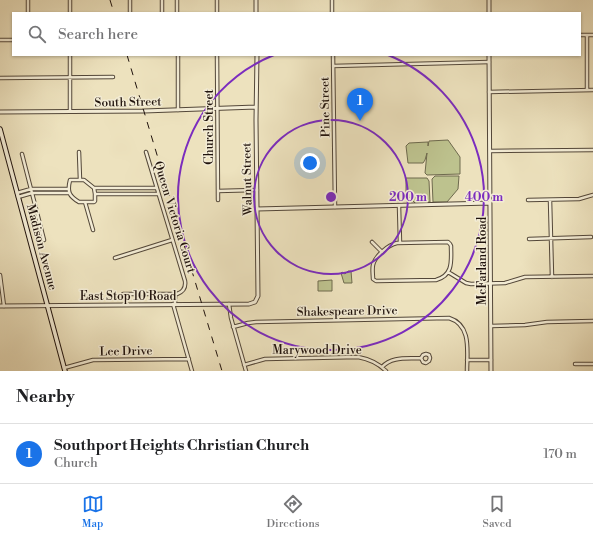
<!DOCTYPE html>
<style>
body{margin:0;font-family:"Libre Bodoni",serif;background:#f6f6f6;color:#202124}
.you{position:absolute;left:310px;top:163px;width:14px;height:14px;margin:-10px;border:3px solid #fff;border-radius:50%;background:#1a73e8;box-shadow:0 0 0 6px #1a73e833}
.badge{display:grid;place-items:center;width:26px;height:26px;border-radius:50%;background:#1a73e8;color:#fff;font-size:13px;font-weight:700}
.pin{position:absolute;translate:-50% -33px;filter:drop-shadow(0 1px 2px #0008)}
.pin::after{content:'';position:absolute;top:21px;width:14px;height:12px;background:inherit;clip-path:polygon(0 0,100% 0,50% 100%)}
.list{margin:0;padding:0;list-style:none}
h2{display:flex;justify-content:space-between;align-items:center;height:52px;margin:0;padding:0 16px;font-size:17px}
h2 small{font-size:13px;font-weight:400;color:#757577}
.list li{display:grid;grid-template-columns:26px 1fr auto;gap:12px;align-items:center;box-sizing:border-box;height:60px;padding:0 16px;border-top:1px solid #e0e0e0}
.list b{display:block;font-size:15px;white-space:nowrap}
.list p{margin:0;font-size:13px;white-space:nowrap;color:#757577}
.list em{font-size:13px;font-style:normal;color:#757577}
.icon{flex:none;width:22px;height:22px;fill:none;stroke:currentColor;stroke-width:2;stroke-linecap:round;stroke-linejoin:round}
.map{position:relative;flex:none;width:593px;height:371px;overflow:hidden}
.search{position:absolute;background:#fff;box-shadow:0 1px 3px #0004;left:12px;right:12px;top:12px;height:44px;display:flex;align-items:center;gap:10px;box-sizing:border-box;padding:0 14px;border-radius:0px;color:#757577;font-size:15px}
.sheet{height:112px;background:#fff}
nav{display:flex;justify-content:space-around;align-items:center;box-sizing:border-box;height:56px;border-top:1px solid #e0e0e0;background:#fff;font-size:11px;color:#757577}
nav a{display:grid;justify-items:center;gap:2px}
nav .on{color:#1a73e8}
.map>svg:first-child{display:block}
</style>
<div class="map">
<svg width="593" height="371" viewBox="0 0 593 371">
<rect width="100%" height="100%" fill="#ede2be"/>
<filter id="stains"><feTurbulence type="fractalNoise" baseFrequency=".005" numOctaves="4"/><feColorMatrix values="0 0 0 0 .2 0 0 0 0 .09 0 0 0 0 .02 0 0 0 .5 -.17"/></filter>
<radialGradient id="worn" r=".72"><stop offset=".6" stop-color="#630" stop-opacity="0"/><stop offset="1" stop-color="#630" stop-opacity=".3"/></radialGradient>
<path fill="#bdc28e" stroke="#6e6a4e" d="M 448,140 L 460,157 L 460,174 L 427,175 L 425,173 L 427,153 L 425,160 L 423,163 L 408,163 L 406,146 L 409,143 L 428,142 L 428,146 L 429,141 Z
M 435,176 L 459,176 L 458,189 L 447,202 L 433,202 L 432,179 Z
M 406,178 L 427,178 L 429,181 L 430,202 L 415,203 L 406,194 Z
M 348,271 L 351,271 L 352,283 L 344,283 L 341,273 L 342,272 L 345,274 Z
M 332,280 L 332,291 L 318,291 L 318,281 Z"/>
<g fill="none" stroke-linecap="round" stroke-linejoin="round">
<g stroke="#534739" stroke-width="4.5">
<path id="minor" d="M 28,0 L 28,13
M 130,0 L 130,13
M 162,0 L 162,13
M 177,0 L 177,13
M 217,0 L 217,13
M 332,0 L 332,13
M 70,13 L 70,0
M 580,35 L 593,35
M 587,35 L 587,90
M 0,40 L 13,40
M 70,55 L 70,111
M 178,55 L 178,110
M 217,55 L 218,200
M 333,55 L 335,207
M 333,66 L 489,62
M 0,78 L 113,77
M 489,92 L 593,90
M 490,151 L 593,150
M 79,152 L 80,180
M 22,154 L 44,240
M 70,180 L 84,180 L 94,188 L 95,194 L 95,201 L 94,202 L 79,202 C 69,196 67,192 70,180 Z
M 94,188 L 156,188
M 218,191 L 257,190
M 17,193 L 31,189 L 68,189
M 95,194 L 158,194
M 18,197 L 32,193 L 69,193
M 528,200 L 579,199 L 593,195
M 550,200 L 552,277
M 85,202 L 93,230
M 399,206 L 400,243
M 529,239 L 591,237
M 372,242 L 382,252
M 448,242 L 450,244 L 451,246 C 451,260 454,275 436,280 L 376,281 L 373,279 C 373,275 372,270 373,265 C 375,256 388,245 397,243 Z
M 115,258 L 172,240
M 448,272 L 466,283 L 471,284 L 505,283 L 525,277 L 593,276
M 0,275 L 4,306
M 123,294 L 177,294 C 183,292 186,288 185,281 L 146,152
M 175,294 L 175,304
M 173,304 L 192,371
M 229,304 L 231,318 L 246,371
M 491,326 L 525,325 L 547,322 L 593,321
M 233,327 L 248,323 L 256,322 L 449,318 C 472,325 467,352 467,371
M 467,360 L 491,360
M 575,364 L 593,364
M 244,365 L 265,359 L 358,357 C 369,359 378,363 386,371
M 382,367 C 392,356 407,359 421,358 L 423,362 L 426,363 L 429,361 L 430,358 L 429,355 L 426,354 L 423,355 L 421,358
M 64,368 L 93,360 L 189,359"/>
</g>
<g stroke="#534739" stroke-width="5">
<path id="tertiary" d="M 256,0 L 256,13
M 489,0 L 489,13
M 489,55 L 491,371
M 0,112 L 144,111 L 256,107
M 257,209 L 490,203
M 0,306 L 249,304 L 255,302 L 258,296 L 256,120 L 257,55"/>
</g>
<g stroke="#20130d" stroke-width="5.5">
<path id="secondary" d="M 0,129 L 65,371"/>
</g>
<use href="#minor" stroke="#f3ecd5" stroke-width="2.5"/>
<use href="#tertiary" stroke="#f3ecd5" stroke-width="3"/>
<use href="#secondary" stroke="#f3ecd5" stroke-width="3.5"/>
<path stroke="#20130d" stroke-width="1" stroke-dasharray="7 7" stroke-linecap="butt" d="M 110,0 L 114,13
M 127,55 L 222,371"/>
</g>
<g fill="none" stroke="#7b2cbf" stroke-width="2">
<circle cx="331" cy="197" r="77"/>
<path d="M388 55A153 153 0 1 1 274 55"/>
</g>
<g text-anchor="middle" stroke-width="3" stroke-linejoin="round" paint-order="stroke">
<g font-size="12" fill="#20130d" stroke="#f3ecd5">
<text transform="translate(128 102) rotate(-1)" y="4">South Street</text>
<text transform="translate(325 107) rotate(-91)" y="4">Pine Street</text>
<text transform="translate(209 127) rotate(-90)" y="4">Church Street</text>
<text transform="translate(247 179) rotate(-91)" y="4">Walnut Street</text>
<text transform="translate(175 217) rotate(73)" y="4">Queen Victoria Court</text>
<text transform="translate(42 247) rotate(75)" y="4">Madison Avenue</text>
<text transform="translate(482 261) rotate(-90)" y="4">McFarland Road</text>
<text x="128" y="300">East Stop 10 Road</text>
<text transform="translate(347 311) rotate(-1)" y="4">Shakespeare Drive</text>
<text x="317" y="354">Marywood Drive</text>
<text transform="translate(126 351) rotate(-1)" y="4">Lee Drive</text>
</g>
</g>
<circle cx="331" cy="197" r="6" fill="#7b2cbf" stroke="#f3ecd5" stroke-width="2"/>
<g font-size="12" text-anchor="middle" font-weight="bold" fill="#7b2cbf" stroke="#f3ecd5" stroke-width="3" stroke-linejoin="round" paint-order="stroke">
<text x="408" y="201">200 m</text>
<text x="484" y="201">400 m</text>
</g>
<rect width="100%" height="100%" filter="url(#stains)"/>
<rect width="100%" height="100%" fill="url(#worn)"/>
</svg>
<div class="you"></div>
<div class="pin badge" style="left:360px;top:121px">1</div>
<div class="search"><svg class="icon" aria-label="search" viewBox="0 0 24 24"><circle cx="10" cy="10" r="6"/><path d="M15 15l6 6"/></svg>Search here</div>
</div>
<section class="sheet">
<h2>Nearby<small></small></h2>
<ul class="list">
<li><span class="badge">1</span><div><b>Southport Heights Christian Church</b><p>Church</p></div><em>170 m</em></li>
</ul>
</section>
<nav>
<a class="on"><svg class="icon" aria-label="map" viewBox="0 0 24 24"><path d="M3 6l6-2 6 2 6-2v14l-6 2-6-2-6 2zM9 4v14M15 6v14"/></svg>Map</a>
<a><svg class="icon" aria-label="directions" viewBox="0 0 24 24"><path d="M12 3l9 9-9 9-9-9zM9 14v-3h6M13 9l2 2-2 2"/></svg>Directions</a>
<a><svg class="icon" aria-label="saved" viewBox="0 0 24 24"><path d="M7 4h10v16l-5-4-5 4z"/></svg>Saved</a>
</nav>
